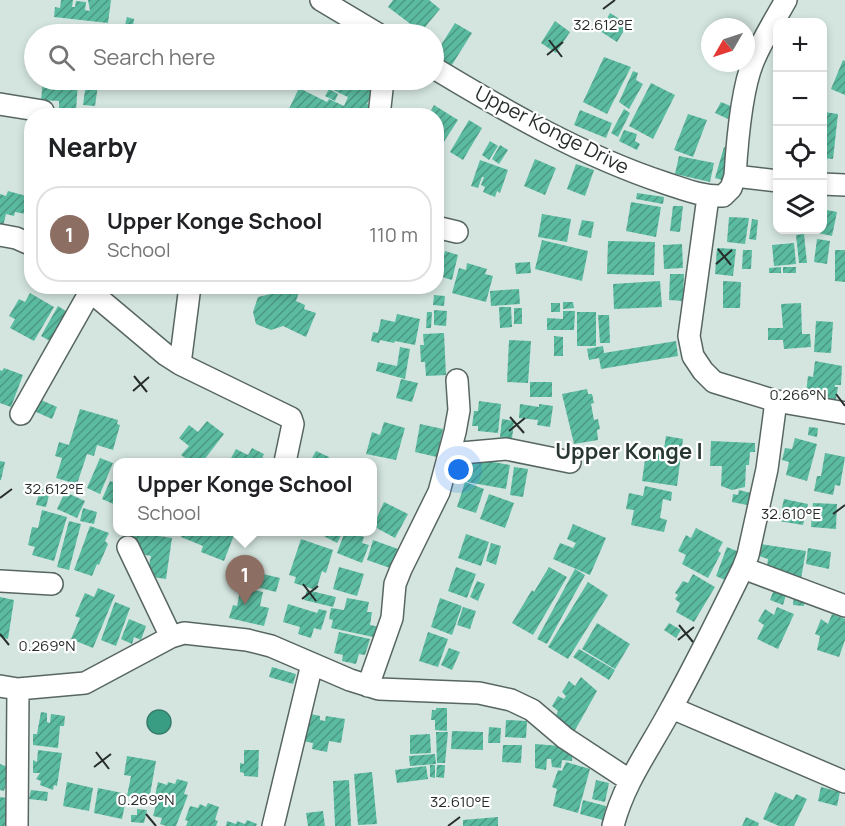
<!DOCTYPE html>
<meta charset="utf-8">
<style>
body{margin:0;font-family:Manrope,sans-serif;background:#f2f2f2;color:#202124}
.controls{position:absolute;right:18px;top:18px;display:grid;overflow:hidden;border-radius:12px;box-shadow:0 3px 9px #0003}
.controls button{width:54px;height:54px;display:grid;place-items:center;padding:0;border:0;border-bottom:2px solid #e0e0e0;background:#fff;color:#202124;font:30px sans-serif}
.compass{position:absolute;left:701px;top:18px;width:54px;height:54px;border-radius:50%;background:#fff;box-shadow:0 3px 9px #0003;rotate:231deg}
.you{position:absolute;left:459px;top:470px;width:21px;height:21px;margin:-15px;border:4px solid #fff;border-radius:50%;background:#1a73e8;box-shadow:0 0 0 9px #1a73e833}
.badge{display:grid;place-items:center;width:39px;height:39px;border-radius:50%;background:#ea580c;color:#fff;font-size:20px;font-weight:700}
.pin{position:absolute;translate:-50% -50px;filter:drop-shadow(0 2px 3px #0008)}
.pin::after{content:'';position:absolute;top:32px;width:21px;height:18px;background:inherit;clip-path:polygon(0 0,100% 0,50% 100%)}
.popup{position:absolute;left:113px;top:458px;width:264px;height:78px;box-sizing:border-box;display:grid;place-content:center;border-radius:12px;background:#fff;filter:drop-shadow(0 2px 4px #0005);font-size:20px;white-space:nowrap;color:#757577}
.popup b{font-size:22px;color:#202124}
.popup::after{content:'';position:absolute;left:50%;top:100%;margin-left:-12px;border:12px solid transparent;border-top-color:#fff}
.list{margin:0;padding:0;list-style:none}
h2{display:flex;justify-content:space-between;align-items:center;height:78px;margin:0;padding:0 24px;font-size:26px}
h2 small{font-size:20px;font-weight:400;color:#757577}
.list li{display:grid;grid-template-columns:39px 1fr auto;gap:18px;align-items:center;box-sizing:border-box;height:96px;margin:0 12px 12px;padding:0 12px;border:2px solid #e0e0e0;border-radius:24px}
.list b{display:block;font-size:22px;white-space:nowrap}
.list p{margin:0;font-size:20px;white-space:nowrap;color:#757577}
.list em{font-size:20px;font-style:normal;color:#757577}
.icon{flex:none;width:33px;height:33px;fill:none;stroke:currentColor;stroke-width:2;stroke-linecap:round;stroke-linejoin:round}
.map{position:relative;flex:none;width:845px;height:826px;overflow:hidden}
.search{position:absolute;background:#fff;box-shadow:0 3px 9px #0003;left:24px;top:24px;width:420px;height:66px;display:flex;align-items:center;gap:15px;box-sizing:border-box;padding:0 21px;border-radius:33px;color:#757577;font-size:22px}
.panel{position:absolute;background:#fff;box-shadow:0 3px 9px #0003;left:24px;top:108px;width:420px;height:186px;border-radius:24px}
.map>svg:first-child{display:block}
</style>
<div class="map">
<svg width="845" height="826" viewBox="0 0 845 826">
<defs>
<pattern id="building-hatch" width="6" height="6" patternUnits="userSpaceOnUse" patternTransform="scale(1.5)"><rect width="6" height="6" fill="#5bbba0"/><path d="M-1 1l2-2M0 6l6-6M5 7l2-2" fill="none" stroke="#4b9883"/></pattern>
</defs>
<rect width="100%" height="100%" fill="#d4e5df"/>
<path fill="#399d83" stroke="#347b69" stroke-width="1.5" d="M147 722a12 12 0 1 1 24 0a12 12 0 1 1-24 0Z"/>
<path fill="url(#building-hatch)" d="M 61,0 L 73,0 L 72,7 L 75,7 L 76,1 L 86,2 L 85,10 L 90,11 L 88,0 L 111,0 L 108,23 L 54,17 L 55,7 L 60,8 Z
M 393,0 L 429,0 L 440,9 L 421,32 L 388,7 Z
M 610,13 L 628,24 L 617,42 L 600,31 Z
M 127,17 L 134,19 L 133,26 L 125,25 Z
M 555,21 L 570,32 L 556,53 L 541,43 Z
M 455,23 L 472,33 L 450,68 L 434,56 Z
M 46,26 L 78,29 L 77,34 L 45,34 Z
M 746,29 L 752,33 L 746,47 Z
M 604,57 L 631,67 L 607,114 L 583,102 Z
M 843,60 L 845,61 L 845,95 L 831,89 Z
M 633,71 L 638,73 L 636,80 L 643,84 L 629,109 L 619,102 Z
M 43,80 L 75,80 L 75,82 L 78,82 L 76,111 L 59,110 L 59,101 L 41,100 Z
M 336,80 L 352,80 L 361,84 L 364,80 L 377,81 L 367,104 L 371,106 L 367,116 L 297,116 L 288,111 L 299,88 L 327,102 L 329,99 L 344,106 L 348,97 L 331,89 Z
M 86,83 L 98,85 L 95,106 L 83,105 Z
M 651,83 L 675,95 L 653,139 L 629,126 Z
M 329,89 L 338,94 L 335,101 L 325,96 Z
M 721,102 L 733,107 L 728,119 L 715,113 Z
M 434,105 L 458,120 L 436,154 L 436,116 L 428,116 Z
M 624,109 L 630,113 L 618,137 L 611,133 Z
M 580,110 L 612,123 L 606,138 L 574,125 Z
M 824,112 L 838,114 L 833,159 L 822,158 Z
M 688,114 L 707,120 L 693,157 L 674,150 Z
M 469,120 L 482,128 L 463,160 L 450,152 Z
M 624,130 L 637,134 L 635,141 L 640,144 L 637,150 L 619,141 Z
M 490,141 L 498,146 L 489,160 L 482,155 Z
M 500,145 L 508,150 L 499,164 L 492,159 Z
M 724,147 L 731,149 L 722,180 L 715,178 Z
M 679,156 L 714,163 L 710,182 L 675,174 Z
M 535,159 L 556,168 L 545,195 L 524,186 Z
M 480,160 L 508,170 L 500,193 L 497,191 L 495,197 L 483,192 L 485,187 L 481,185 L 484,177 L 482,177 L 478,188 L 471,186 Z
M 576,164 L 594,170 L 585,196 L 567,189 Z
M 8,191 L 30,197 L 26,214 L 15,212 L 14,216 L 6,214 L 3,226 L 0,225 L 0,194 L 6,196 Z
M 637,193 L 664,197 L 663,204 L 636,199 Z
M 631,202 L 661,207 L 656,237 L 626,231 Z
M 673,206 L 683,206 L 680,232 L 670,231 Z
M 822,209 L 837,212 L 832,236 L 813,232 L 813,230 L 822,230 Z
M 542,214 L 571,219 L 567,242 L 538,237 Z
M 729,217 L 749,218 L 745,244 L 727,242 Z
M 752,219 L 758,220 L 756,240 L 749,239 Z
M 582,220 L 594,222 L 591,238 L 578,235 Z
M 804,234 L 807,263 L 799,263 L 796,235 Z
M 817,239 L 830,241 L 827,264 L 814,262 Z
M 542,240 L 588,251 L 582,281 L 535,269 Z
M 608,241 L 655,242 L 654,275 L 607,274 Z
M 794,243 L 796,264 L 774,266 L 772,245 Z
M 682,244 L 683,268 L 664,269 L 663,245 Z
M 717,248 L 736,249 L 733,276 L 715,274 Z
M 743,250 L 752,250 L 751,269 L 742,269 Z
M 835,250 L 845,250 L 845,282 L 835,281 Z
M 445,251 L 458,255 L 452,280 L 439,276 Z
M 530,262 L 531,273 L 516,274 L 515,263 Z
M 467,263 L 487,269 L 485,274 L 493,276 L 486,302 L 452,293 L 459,268 L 466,270 Z
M 781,267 L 781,273 L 769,273 L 769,268 Z
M 783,267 L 796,267 L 796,273 L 783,273 Z
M 670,274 L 684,274 L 683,301 L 669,300 Z
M 660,281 L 662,307 L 614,309 L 613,284 Z
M 723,281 L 741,282 L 740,308 L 723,308 Z
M 274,286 L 305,286 L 302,293 L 299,292 L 296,301 L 305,305 L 304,309 L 316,313 L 306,337 L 283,326 L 271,330 L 256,324 L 253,312 L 258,297 L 271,294 Z
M 519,289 L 520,304 L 491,306 L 490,291 Z
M 30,293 L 54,307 L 34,341 L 10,328 L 15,319 L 9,316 L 19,299 L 25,302 Z
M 434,295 L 445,296 L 444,306 L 433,305 Z
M 563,302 L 573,302 L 574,308 L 563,309 Z
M 551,303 L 560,303 L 560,312 L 551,312 Z
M 801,303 L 802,334 L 810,334 L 811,347 L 784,349 L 783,340 L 768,340 L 768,328 L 783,328 L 781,304 Z
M 58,306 L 69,313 L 52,342 L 41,336 Z
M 499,307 L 511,307 L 512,327 L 500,328 Z
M 514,308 L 522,308 L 522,324 L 514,324 Z
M 434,310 L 447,311 L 446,326 L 434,325 Z
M 563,311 L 575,311 L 574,330 L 547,330 L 547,318 L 563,319 Z
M 427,312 L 432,312 L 431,328 L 426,328 Z
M 577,312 L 596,312 L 596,346 L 577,346 Z
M 397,314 L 420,319 L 415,345 L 395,341 L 394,343 L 380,340 L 379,343 L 371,341 L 373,332 L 378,333 L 381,319 L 395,322 Z
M 598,315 L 609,315 L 610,343 L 600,343 Z
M 816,321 L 833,322 L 831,353 L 814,352 Z
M 444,333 L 446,375 L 426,376 L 425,362 L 421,362 L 420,345 L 424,345 L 423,334 Z
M 554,336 L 563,337 L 563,356 L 554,356 Z
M 509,340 L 531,341 L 528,383 L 507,382 Z
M 676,341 L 678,356 L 601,369 L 599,358 L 589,360 L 587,349 L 603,346 L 604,353 Z
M 400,347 L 410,349 L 405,379 L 376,371 L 378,362 L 397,366 Z
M 815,361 L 842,366 L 841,385 L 835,385 L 835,387 L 838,387 L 836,399 L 833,399 L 832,404 L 810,401 L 811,393 L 806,393 L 808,376 L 813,377 Z
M 4,368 L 23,375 L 11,407 L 0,403 L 0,370 L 2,371 Z
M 401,379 L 418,383 L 412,402 L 396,398 Z
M 530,382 L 552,382 L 552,397 L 530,397 Z
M 587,389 L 588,394 L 592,394 L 594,403 L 591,404 L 594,420 L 598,419 L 600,429 L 597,430 L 598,440 L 574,444 L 562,394 Z
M 39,399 L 57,407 L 52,419 L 34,411 Z
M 479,401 L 501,404 L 498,433 L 478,431 L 478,426 L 472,426 L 474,411 L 478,411 Z
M 520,404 L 539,407 L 539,404 L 553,406 L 550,427 L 537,425 L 538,420 L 519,418 Z
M 80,409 L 118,420 L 117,424 L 120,425 L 113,450 L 97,445 L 94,456 L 87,454 L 77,484 L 56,478 L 62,458 L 55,456 L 59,442 L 69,445 Z
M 502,419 L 514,421 L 512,439 L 500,437 Z
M 207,421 L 224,434 L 204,460 L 207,462 L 191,462 L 181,455 L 189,446 L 179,438 L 189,425 L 198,432 Z
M 384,422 L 405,428 L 396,460 L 366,454 L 372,432 L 380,435 Z
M 420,424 L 443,429 L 437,457 L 415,452 Z
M 809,427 L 818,428 L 817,437 L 808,435 Z
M 666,436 L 683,439 L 677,486 L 642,481 L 646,452 L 663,455 Z
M 795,438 L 817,444 L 807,481 L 786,475 L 789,462 L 782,460 L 785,448 L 792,449 Z
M 711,441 L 755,443 L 755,452 L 750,452 L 749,465 L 746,465 L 745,487 L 732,490 L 721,486 L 722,466 L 710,466 Z
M 252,448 L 264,454 L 262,458 L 271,462 L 229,462 L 236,449 L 248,455 Z
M 316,451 L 329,457 L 327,462 L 310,462 Z
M 825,453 L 845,457 L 840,486 L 835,485 L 833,495 L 814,491 L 817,476 L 821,476 Z
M 100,458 L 113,463 L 100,494 L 87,488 Z
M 471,458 L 510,465 L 506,489 L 467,482 Z
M 0,461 L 5,462 L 1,480 L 0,480 Z
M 514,467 L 528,469 L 523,497 L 510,495 Z
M 110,481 L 118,484 L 118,506 L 102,499 Z
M 465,482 L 484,489 L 476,513 L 457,507 Z
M 645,486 L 672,492 L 671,501 L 663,499 L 660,518 L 667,520 L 664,532 L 631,525 L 634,510 L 626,509 L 629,493 L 643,496 Z
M 40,489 L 50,491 L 46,507 L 36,505 Z
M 739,490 L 751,493 L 747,505 L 732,502 L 733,494 L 738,495 Z
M 65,492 L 85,501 L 77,518 L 57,509 Z
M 489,494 L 514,503 L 505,528 L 480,519 Z
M 784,499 L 808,504 L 803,525 L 779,521 Z
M 384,502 L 408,514 L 395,538 L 373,526 Z
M 813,503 L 837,504 L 836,529 L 811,527 Z
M 83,508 L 97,512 L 94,524 L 80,521 Z
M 42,510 L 67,517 L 54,561 L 32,555 L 35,547 L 28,545 L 32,527 L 38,528 Z
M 69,521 L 81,524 L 69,570 L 57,567 Z
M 573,524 L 606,538 L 590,575 L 553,559 L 560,543 L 573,548 L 576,543 L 567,539 Z
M 90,526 L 109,533 L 105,541 L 108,544 L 99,565 L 97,564 L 92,576 L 74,570 Z
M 696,528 L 723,542 L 718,551 L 721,553 L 708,578 L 682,564 L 686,555 L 678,551 L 686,535 L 691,538 Z
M 132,532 L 172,538 L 166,579 L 145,576 L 146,565 L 149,565 L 151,556 L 135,553 L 130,542 Z
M 183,532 L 209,532 L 216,534 L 217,532 L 223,532 L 234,535 L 224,561 L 201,552 L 203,546 L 181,537 Z
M 316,532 L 343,532 L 337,543 Z
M 351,532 L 364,537 L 362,543 L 369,545 L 362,563 L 337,553 L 344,534 L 349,536 Z
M 466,534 L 489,542 L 481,566 L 458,558 Z
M 301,539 L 333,550 L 326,573 L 322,571 L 316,590 L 294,583 L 296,577 L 289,575 Z
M 373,540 L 398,549 L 390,568 L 367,560 Z
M 491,543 L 501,546 L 496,565 L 486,561 Z
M 761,544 L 806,551 L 800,584 L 767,566 L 768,559 L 759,556 Z
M 727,547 L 739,552 L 727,581 L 716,576 Z
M 808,548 L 831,552 L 829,569 L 806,564 Z
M 339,567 L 364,574 L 357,596 L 333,589 Z
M 456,567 L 476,574 L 467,598 L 448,591 Z
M 549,567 L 567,577 L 533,635 L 512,623 L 532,590 L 534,592 Z
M 575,569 L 585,575 L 547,644 L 537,639 Z
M 255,572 L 280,578 L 276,592 L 252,586 Z
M 693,574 L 715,587 L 694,622 L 676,612 L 680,603 L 675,599 L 678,595 L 675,593 L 683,581 L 688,583 Z
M 477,581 L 485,584 L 478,601 L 470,597 Z
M 588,582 L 608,595 L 568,659 L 548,647 Z
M 241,587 L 263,592 L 260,606 L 269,608 L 264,626 L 229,618 L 233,605 L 237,606 Z
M 775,587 L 787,591 L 783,605 L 770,600 Z
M 98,588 L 115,595 L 93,648 L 71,639 L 80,618 L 75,616 L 85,593 L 94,597 Z
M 307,590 L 336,597 L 333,607 L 304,600 Z
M 794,595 L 805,596 L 804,606 L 793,605 Z
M 0,597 L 14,600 L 8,639 L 0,637 Z
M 347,598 L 369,602 L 367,612 L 372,612 L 370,625 L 380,627 L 378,638 L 331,628 L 333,620 L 329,619 L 331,608 L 344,610 Z
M 440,598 L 462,606 L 452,635 L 431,627 Z
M 115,602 L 130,608 L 116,646 L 101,640 Z
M 288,604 L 317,613 L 319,609 L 327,611 L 321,630 L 314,628 L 311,638 L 298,634 L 300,627 L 283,622 Z
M 463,607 L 476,611 L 470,629 L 457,625 Z
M 777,607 L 794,614 L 778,649 L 757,639 L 764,625 L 758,621 L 765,609 L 774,615 Z
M 832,614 L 845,619 L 845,640 L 839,657 L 817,650 L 820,636 L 815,634 L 821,619 L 828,624 Z
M 129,619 L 146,626 L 141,640 L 134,637 L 132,644 L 121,639 Z
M 597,623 L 630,644 L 615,669 L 582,649 Z
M 669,623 L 681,630 L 676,638 L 664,630 Z
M 339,632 L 370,639 L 365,655 L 359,654 L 356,664 L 342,661 L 343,655 L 334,653 Z
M 428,632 L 448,639 L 438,667 L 419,661 Z
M 449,648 L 460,652 L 452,670 L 441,665 Z
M 579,649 L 615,670 L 609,680 L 573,657 Z
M 272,667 L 296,674 L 293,684 L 269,677 Z
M 581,677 L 597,691 L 574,732 L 554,720 L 558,711 L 552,706 L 558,696 L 564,699 L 566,696 L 562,692 L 569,681 L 575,686 Z
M 436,708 L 447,708 L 447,731 L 435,730 L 435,720 L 431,720 L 432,710 L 436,710 Z
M 41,712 L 47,713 L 47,722 L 50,723 L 51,714 L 65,716 L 64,726 L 60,726 L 58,748 L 33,745 L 33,734 L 37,734 Z
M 311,714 L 320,716 L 320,720 L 325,721 L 326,716 L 345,719 L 341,743 L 329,741 L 327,752 L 312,749 L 313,743 L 303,741 L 306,723 L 310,724 Z
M 506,720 L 527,721 L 526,738 L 505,737 Z
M 489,727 L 501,728 L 500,743 L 488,743 Z
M 452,731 L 483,732 L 483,750 L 451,749 Z
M 436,732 L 448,732 L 445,763 L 437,763 Z
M 430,734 L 431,753 L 410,754 L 410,735 Z
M 535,744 L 573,747 L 572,761 L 562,760 L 561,768 L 552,767 L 551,759 L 547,759 L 546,770 L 535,768 Z
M 503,745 L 522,745 L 521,763 L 502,762 Z
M 38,750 L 62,753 L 57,786 L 54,785 L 53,790 L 40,785 L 41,781 L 36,779 L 40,773 L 33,773 L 33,760 L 37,762 Z
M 244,750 L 259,750 L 258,777 L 244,776 L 244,773 L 240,772 L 240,763 L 244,764 Z
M 435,754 L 436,764 L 410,766 L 409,756 Z
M 127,756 L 156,761 L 149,800 L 127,796 L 131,776 L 124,775 Z
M 566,762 L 590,769 L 578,813 L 553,806 L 557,789 L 552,787 L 558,770 L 562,771 Z
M 0,764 L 11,768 L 4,791 L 0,790 Z
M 430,765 L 435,765 L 435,778 L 430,777 Z
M 437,765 L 445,765 L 444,778 L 436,777 Z
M 426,766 L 428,779 L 397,783 L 395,770 Z
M 372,772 L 377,824 L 358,825 L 354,774 Z
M 177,779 L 188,782 L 184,794 L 188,795 L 176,826 L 166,826 L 160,824 L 162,818 L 153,816 L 157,801 L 154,800 L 158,782 L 167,785 L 168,782 L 175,784 Z
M 349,780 L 351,826 L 335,826 L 333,781 Z
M 596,780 L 609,783 L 605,802 L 592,799 Z
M 67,782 L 93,788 L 89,811 L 63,806 Z
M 821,787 L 840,792 L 837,806 L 818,801 Z
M 98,788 L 127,794 L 122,819 L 94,813 Z
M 31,790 L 48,792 L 47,801 L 29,799 Z
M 775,792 L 793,800 L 796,794 L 807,799 L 794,826 L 779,826 L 763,819 Z
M 0,797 L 14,799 L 11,826 L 0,826 Z
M 583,800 L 606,806 L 603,820 L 580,814 Z
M 208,803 L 219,807 L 215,820 L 218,821 L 216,826 L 186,826 L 188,821 L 185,820 L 190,806 L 198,808 L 200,804 L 206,807 Z
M 137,809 L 147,810 L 144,823 L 131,822 L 131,815 L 137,815 Z
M 323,811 L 325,826 L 308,826 L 306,813 Z
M 498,817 L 498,826 L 463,826 L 463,820 Z
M 746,817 L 759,823 L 758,826 L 742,826 Z
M 247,820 L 257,824 L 256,826 L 226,826 L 227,821 L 236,824 L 237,821 L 245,824 Z"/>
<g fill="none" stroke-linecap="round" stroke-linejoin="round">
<g stroke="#576661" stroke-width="24">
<path id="minor" d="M 321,0 L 378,34
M 434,68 C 507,112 583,156 665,183 C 684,189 702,197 723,196 L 731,188 L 735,176 L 778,181
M 0,104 L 43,111
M 379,116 L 383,80
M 735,176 C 737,144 741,91 753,62 C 762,40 775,20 786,0
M 822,184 L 845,185
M 708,197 L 689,336 L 693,356 L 703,371 L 714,382 L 776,401 L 845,413
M 436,227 L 457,232
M 0,235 L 16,238 L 32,245
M 84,286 L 166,355 L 180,364 L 291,418 L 293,424 L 285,462
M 180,364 L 190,286
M 21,414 L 90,292
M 450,454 L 506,449 L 570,462
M 128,547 L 171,637
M 743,568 L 845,606
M 0,581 L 52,584
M 0,686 L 18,689 L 85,683 L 171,637 L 184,633 L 247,640 L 271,646 L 350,680 L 379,689 L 479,693 L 511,700 L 532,710 L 565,738 L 629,780
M 368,686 L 392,618 L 395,584 L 401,569 L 439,492 L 455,432 L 459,410 L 457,380
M 672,708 L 845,782
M 17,826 L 18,689
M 273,826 L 312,664
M 613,826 C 624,782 651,747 672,707 C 697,662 720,615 743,568 L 748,555 L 767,469 L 776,401"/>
</g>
<use href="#minor" stroke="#fff" stroke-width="21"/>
</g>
<path fill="none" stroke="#272d2b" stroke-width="2" d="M 603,9 L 615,0M 549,40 L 562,57M 547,55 L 563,42M 718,249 L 731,265M 716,264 L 732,250M 134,376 L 147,392M 133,391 L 149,377M 836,394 L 845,406M 510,417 L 524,433M 509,431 L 525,418M 0,498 L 12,489M 833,514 L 845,505M 303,584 L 316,601M 302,599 L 318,586M 679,625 L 693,642M 0,634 L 9,645M 678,640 L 694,627M 96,752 L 109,769M 94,767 L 111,754M 146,814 L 156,826M 448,826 L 460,817"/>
<g text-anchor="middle" stroke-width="4.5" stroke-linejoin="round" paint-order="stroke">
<g font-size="20" fill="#272d2b" stroke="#fff">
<text transform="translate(552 130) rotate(27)" y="7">Upper Konge Drive</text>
</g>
<g font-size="22" font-weight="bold" fill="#293733" stroke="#fff">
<text x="629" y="459">Upper Konge I</text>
</g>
</g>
<g font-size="15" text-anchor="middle" fill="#272d2b" stroke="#fff" stroke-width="4.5" stroke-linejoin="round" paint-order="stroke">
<text x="603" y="30">32.612°E</text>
<text x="798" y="400">0.266°N</text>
<text x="54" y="494">32.612°E</text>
<text x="791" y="519">32.610°E</text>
<text x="47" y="651">0.269°N</text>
<text x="146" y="805">0.269°N</text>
<text x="460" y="807">32.610°E</text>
</g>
</svg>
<div class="controls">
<button>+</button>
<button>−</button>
<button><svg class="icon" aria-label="locate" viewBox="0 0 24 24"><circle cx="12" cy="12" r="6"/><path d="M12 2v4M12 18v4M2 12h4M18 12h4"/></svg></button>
<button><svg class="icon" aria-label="layers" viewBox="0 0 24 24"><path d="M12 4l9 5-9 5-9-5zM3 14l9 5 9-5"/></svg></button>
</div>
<svg class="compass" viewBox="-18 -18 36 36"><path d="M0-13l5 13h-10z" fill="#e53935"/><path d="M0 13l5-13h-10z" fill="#757577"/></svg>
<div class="you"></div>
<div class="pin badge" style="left:245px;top:605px;background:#8d6e63">1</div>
<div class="popup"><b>Upper Konge School</b>School</div>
<div class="search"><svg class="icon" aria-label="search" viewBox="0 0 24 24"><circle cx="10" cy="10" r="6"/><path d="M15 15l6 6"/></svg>Search here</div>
<section class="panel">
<h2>Nearby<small></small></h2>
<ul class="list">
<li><span class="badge" style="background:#8d6e63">1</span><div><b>Upper Konge School</b><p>School</p></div><em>110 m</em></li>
</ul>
</section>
</div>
